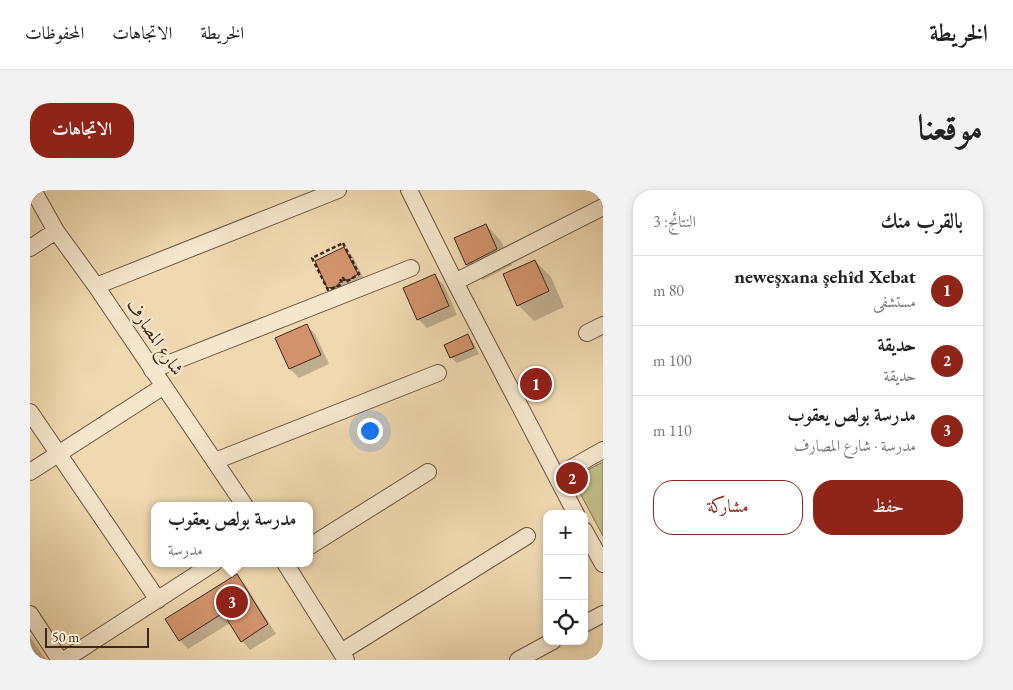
<!DOCTYPE html>
<html lang="ar">
<meta charset="utf-8">
<style>
body{margin:0;font-family:"EB Garamond",Amiri,serif;background:#f2f2f2;color:#222;direction:rtl}
.controls{position:absolute;right:15px;bottom:15px;display:grid;overflow:hidden;border-radius:10px;box-shadow:0 2px 8px #0003}
.controls button{width:45px;height:45px;display:grid;place-items:center;padding:0;border:0;border-bottom:1px solid #e0e0e0;background:#fff;color:#222;font:25px sans-serif}
.scale{position:absolute;left:15px;bottom:12px;width:104px;box-sizing:border-box;padding-left:5px;border:2px solid #3c261c;border-top:0;font-size:14px;line-height:18px;white-space:nowrap;color:#3c261c;-webkit-text-stroke:4px #f5e6cc;paint-order:stroke}
.you{position:absolute;left:339px;top:240px;width:18px;height:18px;margin:-12px;border:4px solid #fff;border-radius:50%;background:#1a73e8;box-shadow:0 0 0 8px #1a73e833}
.badge{display:grid;place-items:center;width:32px;height:32px;border-radius:50%;background:#8f2418;color:#fff;font-size:16px;font-weight:700}
.pin{position:absolute;translate:-50% -50%;border:2px solid #fff;box-shadow:0 1px 5px #0006}
.popup{position:absolute;left:121px;top:312px;width:162px;height:65px;box-sizing:border-box;display:grid;place-content:center;border-radius:10px;background:#fff;filter:drop-shadow(0 1px 4px #0005);font-size:16px;white-space:nowrap;color:#767676}
.popup b{font-size:19px;color:#222}
.popup::after{content:'';position:absolute;left:50%;top:100%;margin-left:-10px;border:10px solid transparent;border-top-color:#fff}
.list{margin:0;padding:0;list-style:none}
h2{display:flex;justify-content:space-between;align-items:center;height:65px;margin:0;padding:0 20px;font-size:21px}
h2 small{font-size:16px;font-weight:400;color:#767676}
.list li{display:grid;grid-template-columns:32px 1fr auto;gap:15px;align-items:center;box-sizing:border-box;height:70px;padding:0 20px;border-top:1px solid #e0e0e0}
.list b{display:block;font-size:19px;white-space:nowrap}
.list p{margin:0;font-size:16px;white-space:nowrap;color:#767676}
.list em{font-size:16px;font-style:normal;color:#767676}
.actions{display:flex;gap:10px;padding:15px 20px}
.actions a{flex:1;padding:11px 0;border:1px solid #8f2418;border-radius:20px;text-align:center;font-size:18px;color:#8f2418}
.actions .main{background:#8f2418;color:#fff}
.icon{flex:none;width:28px;height:28px;fill:none;stroke:currentColor;stroke-width:2;stroke-linecap:round;stroke-linejoin:round}
.map{position:relative;flex:none;width:573px;height:470px;overflow:hidden;direction:ltr;border-radius:20px}
header{display:flex;align-items:center;gap:30px;box-sizing:border-box;height:70px;padding:0 25px;background:#fff;border-bottom:1px solid #e0e0e0}
header strong{font-size:24px}
nav{display:flex;gap:28px;margin-inline-start:auto;font-size:18px}
.intro{display:flex;align-items:center;justify-content:space-between;box-sizing:border-box;height:120px;padding:0 30px}
h1{margin:0;font-size:35px}
.button{padding:12px 22px;border-radius:20px;background:#8f2418;color:#fff;font-size:18px;font-weight:700}
main{display:flex;gap:30px;padding:0 30px}
aside{flex:1;background:#fff;border-radius:20px;box-shadow:0 2px 8px #0003}
.map>svg:first-child{display:block}
</style>
<header>
<strong>الخريطة</strong>
<nav><a>الخريطة</a><a>الاتجاهات</a><a>المحفوظات</a></nav>
</header>
<div class="intro"><h1>موقعنا</h1><a class="button">الاتجاهات</a></div>
<main>
<aside>
<h2>بالقرب منك<small>النتائج: 3</small></h2>
<ul class="list">
<li><span class="badge">1</span><div><b>neweşxana şehîd Xebat</b><p>مستشفى</p></div><em>80 m</em></li>
<li><span class="badge">2</span><div><b>حديقة</b><p>حديقة</p></div><em>100 m</em></li>
<li><span class="badge">3</span><div><b>مدرسة بولص يعقوب</b><p>مدرسة · شارع المصارف</p></div><em>110 m</em></li>
</ul>
<div class="actions"><a class="main">حفظ</a><a>مشاركة</a></div>
</aside>
<div class="map">
<svg width="573" height="470" viewBox="0 0 573 470">
<rect width="100%" height="100%" fill="#f0d9b1"/>
<filter id="stains"><feTurbulence type="fractalNoise" baseFrequency=".004" numOctaves="4"/><feColorMatrix values="0 0 0 0 .2 0 0 0 0 .09 0 0 0 0 .02 0 0 0 .5 -.17"/></filter>
<radialGradient id="worn" r=".72"><stop offset=".6" stop-color="#630" stop-opacity="0"/><stop offset="1" stop-color="#630" stop-opacity=".3"/></radialGradient>
<path fill="#c1bd87" stroke="#7e7252" d="M 573,272 L 573,346 L 542,288 Z"/>
<path fill="#0003" d="M 456,35 L 471,51 L 482,75 L 453,90 L 437,75 L 425,49 Z
M 314,58 L 323,67 L 336,93 L 308,106 L 298,97 Z
M 505,71 L 521,87 L 534,117 L 504,131 L 488,115 Z
M 405,86 L 414,95 L 427,125 L 397,138 L 388,129 Z
M 276,135 L 285,144 L 299,174 L 269,188 L 260,179 L 246,148 Z
M 437,146 L 443,152 L 449,164 L 427,173 L 421,167 Z
M 206,386 L 215,395 L 246,444 L 220,460 L 212,451 L 200,433 L 158,459 L 150,450 Z
M 0,447 L 16,470 L 0,470 Z"/>
<path fill="#d2936c" stroke="#3c261c" d="M 456,34 L 467,59 L 436,75 L 424,48 Z
M 314,57 L 328,84 L 321,89 L 311,91 L 306,97 L 297,98 L 285,71 Z
M 505,70 L 519,101 L 487,116 L 473,84 Z
M 405,84 L 419,116 L 387,130 L 373,98 Z
M 277,134 L 291,165 L 259,179 L 245,148 Z
M 438,144 L 444,158 L 420,168 L 414,155 Z
M 207,384 L 238,434 L 211,452 L 193,423 L 149,451 L 135,429 Z"/>
<g fill="none" stroke-linecap="round" stroke-linejoin="round">
<g stroke="#695341" stroke-width="18">
<path id="minor" d="M 3,0 L 26,41 L 66,96 L 215,316
M 379,0 L 425,92 L 546,324
M 0,58 L 26,41
M 425,92 L 573,17
M 66,96 L 308,0
M 557,143 L 573,135
M 122,180 L 381,78
M 0,222 L 128,410
M 185,271 L 408,183
M 0,282 L 134,196
M 527,286 L 573,260
M 554,340 L 573,374
M 280,356 L 398,282
M 255,373 L 316,470
M 0,424 L 30,470
M 554,434 L 573,424
M 311,462 L 497,346
M 34,470 L 184,373
M 488,470 L 523,451"/>
</g>
<path stroke="#3c261c" stroke-width="2.5" stroke-dasharray="4 2.5" stroke-linecap="butt" d="M 313,53 L 329,84 L 316,92 L 313,88 L 310,89 L 312,93 L 310,95 L 298,100 L 282,68 Z"/>
<use href="#minor" stroke="#f5e6cc" stroke-width="16"/>
</g>
<g text-anchor="middle" stroke-width="5" stroke-linejoin="round" paint-order="stroke">
<g font-size="18" fill="#3c261c" stroke="#f5e6cc">
<text transform="translate(125 147) rotate(56)" y="6">شارع المصارف</text>
</g>
</g>
<rect width="100%" height="100%" filter="url(#stains)"/>
<rect width="100%" height="100%" fill="url(#worn)"/>
</svg>
<div class="controls">
<button>+</button>
<button>−</button>
<button><svg class="icon" aria-label="locate" viewBox="0 0 24 24"><circle cx="12" cy="12" r="6"/><path d="M12 2v4M12 18v4M2 12h4M18 12h4"/></svg></button>
</div>
<div class="scale">50 m</div>
<div class="you"></div>
<div class="pin badge" style="left:506px;top:194px">1</div>
<div class="pin badge" style="left:542px;top:288px">2</div>
<div class="pin badge" style="left:202px;top:412px">3</div>
<div class="popup"><b>مدرسة بولص يعقوب</b>مدرسة</div>
</div>
</main>
